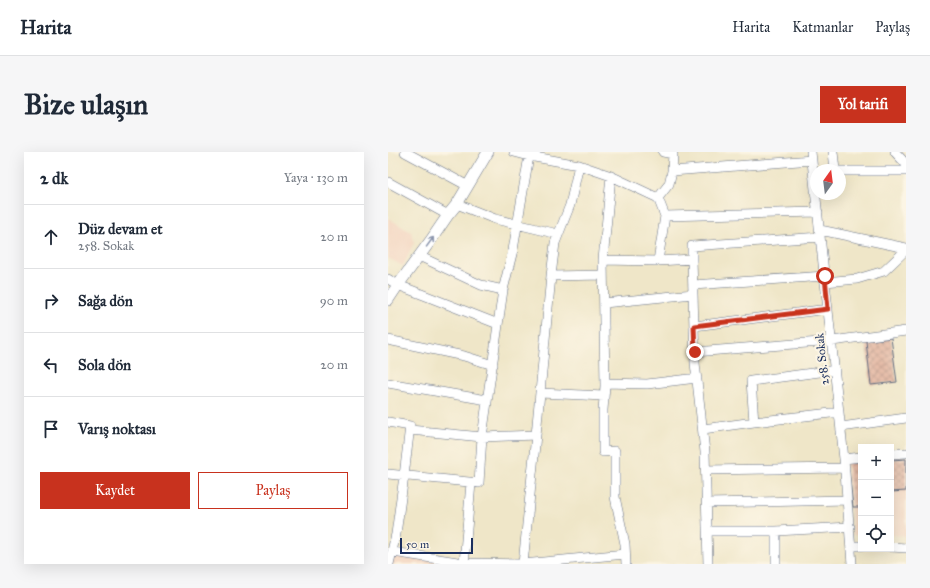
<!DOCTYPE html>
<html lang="tr">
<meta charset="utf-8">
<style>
body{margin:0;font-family:"IM FELL Great Primer",serif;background:#f6f6f7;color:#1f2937}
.controls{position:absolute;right:12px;bottom:12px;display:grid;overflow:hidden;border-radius:0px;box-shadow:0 4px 16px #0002}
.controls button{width:36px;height:36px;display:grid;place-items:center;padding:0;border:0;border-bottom:1px solid #e0e1e3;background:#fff;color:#1f2937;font:20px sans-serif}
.compass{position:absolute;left:422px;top:12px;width:36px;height:36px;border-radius:50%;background:#fff;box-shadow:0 4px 16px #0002;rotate:14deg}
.scale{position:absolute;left:12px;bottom:10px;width:73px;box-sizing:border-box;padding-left:4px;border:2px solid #1b2f5e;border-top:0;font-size:11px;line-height:14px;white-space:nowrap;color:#1b2f5e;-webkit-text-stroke:3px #fcf5e5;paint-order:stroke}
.stop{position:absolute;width:12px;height:12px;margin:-9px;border:3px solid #c8321e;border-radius:50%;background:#fff}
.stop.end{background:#c8321e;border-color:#fff;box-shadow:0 1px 4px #0008}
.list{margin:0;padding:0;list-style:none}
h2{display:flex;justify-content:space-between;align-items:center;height:52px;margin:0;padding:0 16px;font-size:17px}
h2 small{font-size:13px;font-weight:400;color:#747a83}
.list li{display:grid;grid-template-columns:26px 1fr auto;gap:12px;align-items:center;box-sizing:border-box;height:64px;padding:0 16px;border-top:1px solid #e0e1e3}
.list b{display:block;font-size:15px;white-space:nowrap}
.list p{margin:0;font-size:13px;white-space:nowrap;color:#747a83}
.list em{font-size:13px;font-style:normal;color:#747a83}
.actions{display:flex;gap:8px;padding:12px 16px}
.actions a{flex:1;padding:9px 0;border:1px solid #c8321e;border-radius:0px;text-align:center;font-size:14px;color:#c8321e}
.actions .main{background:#c8321e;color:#fff}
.icon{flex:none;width:22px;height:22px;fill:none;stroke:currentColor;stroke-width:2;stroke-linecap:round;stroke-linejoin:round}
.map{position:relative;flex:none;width:518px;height:412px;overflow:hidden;border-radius:0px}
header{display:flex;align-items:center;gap:24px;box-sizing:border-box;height:56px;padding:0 20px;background:#fff;border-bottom:1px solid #e0e1e3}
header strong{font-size:19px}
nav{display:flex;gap:22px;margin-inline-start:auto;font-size:14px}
.intro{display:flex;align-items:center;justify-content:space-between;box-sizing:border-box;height:96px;padding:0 24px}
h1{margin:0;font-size:28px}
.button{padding:10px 18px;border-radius:0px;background:#c8321e;color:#fff;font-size:14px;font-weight:700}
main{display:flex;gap:24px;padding:0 24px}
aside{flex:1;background:#fff;border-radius:0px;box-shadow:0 4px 16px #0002}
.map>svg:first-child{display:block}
</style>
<header>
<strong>Harita</strong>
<nav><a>Harita</a><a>Katmanlar</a><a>Paylaş</a></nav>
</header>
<div class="intro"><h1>Bize ulaşın</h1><a class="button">Yol tarifi</a></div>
<main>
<aside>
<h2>2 dk<small>Yaya · 130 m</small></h2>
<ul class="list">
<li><svg class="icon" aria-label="ahead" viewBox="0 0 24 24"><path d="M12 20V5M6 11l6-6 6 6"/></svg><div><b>Düz devam et</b><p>258. Sokak</p></div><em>20 m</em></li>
<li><svg class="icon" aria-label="right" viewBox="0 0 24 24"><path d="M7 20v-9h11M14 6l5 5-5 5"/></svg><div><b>Sağa dön</b></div><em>90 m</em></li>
<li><svg class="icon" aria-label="left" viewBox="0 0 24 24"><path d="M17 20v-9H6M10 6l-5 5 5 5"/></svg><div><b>Sola dön</b></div><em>20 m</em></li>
<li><svg class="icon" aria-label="arrive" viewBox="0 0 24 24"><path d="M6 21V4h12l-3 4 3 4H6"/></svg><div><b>Varış noktası</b></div></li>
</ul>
<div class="actions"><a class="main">Kaydet</a><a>Paylaş</a></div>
</aside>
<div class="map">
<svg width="518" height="412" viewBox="0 0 518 412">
<defs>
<pattern id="building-cross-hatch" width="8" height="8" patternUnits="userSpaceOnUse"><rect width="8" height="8" fill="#e3b6a1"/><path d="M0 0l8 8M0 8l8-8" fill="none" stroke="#b79486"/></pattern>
</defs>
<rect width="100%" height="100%" fill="#fcf5e5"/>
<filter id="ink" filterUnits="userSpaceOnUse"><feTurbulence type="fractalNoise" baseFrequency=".025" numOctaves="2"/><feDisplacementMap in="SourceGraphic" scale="8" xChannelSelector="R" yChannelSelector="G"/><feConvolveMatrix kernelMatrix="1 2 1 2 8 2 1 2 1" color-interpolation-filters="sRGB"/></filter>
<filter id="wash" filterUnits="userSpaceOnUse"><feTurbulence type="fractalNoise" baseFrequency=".012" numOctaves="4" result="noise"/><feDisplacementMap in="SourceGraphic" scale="16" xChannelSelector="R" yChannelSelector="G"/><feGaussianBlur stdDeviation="0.9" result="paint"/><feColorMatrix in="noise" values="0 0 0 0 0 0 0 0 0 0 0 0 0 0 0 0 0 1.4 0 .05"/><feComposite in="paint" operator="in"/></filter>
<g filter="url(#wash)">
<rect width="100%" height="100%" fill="#efe6c8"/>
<path fill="#f3d4bf" d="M 0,66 L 23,80 L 26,90 L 15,114 L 0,106 Z
M 518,304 L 518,384 L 503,383 L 503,305 Z
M 473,307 L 473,383 L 465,383 L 458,308 Z
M 4,402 L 64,412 L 1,412 Z"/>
<g id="blocks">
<path fill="url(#building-cross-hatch)" d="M 503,186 L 509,230 L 483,233 L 478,189 Z
M 518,307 L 518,339 L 503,340 L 503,308 Z
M 460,310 L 473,310 L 473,355 L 465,355 Z"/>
</g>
</g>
<g filter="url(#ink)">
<use href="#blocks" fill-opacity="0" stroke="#656f83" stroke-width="1"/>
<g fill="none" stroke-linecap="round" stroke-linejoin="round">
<g stroke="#656f83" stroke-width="10">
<path id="minor" d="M 17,0 L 80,34
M 126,0 L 141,4 L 191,13 L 223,24 L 270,46 L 277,64 L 270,109 L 215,108
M 275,0 L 285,2 L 284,19 L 424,8
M 423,0 L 456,307 L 464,412
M 445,0 L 447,18
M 507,0 L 518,12
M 452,19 L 518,19
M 223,24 L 215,108 L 217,234 L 215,258 L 215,300 L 227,299 L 227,345 L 237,392 L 238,412
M 0,30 L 60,63
M 270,46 L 281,32 L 284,19
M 69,52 L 107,67 L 170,82
M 277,64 L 430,60
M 432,78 L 518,96
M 31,104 L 93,133 L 115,138
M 304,107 L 304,94 L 432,85
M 270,109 L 304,107 L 307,211 L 317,300 L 320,412
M 163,124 L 167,91 L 182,53 L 191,13
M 0,127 L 10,133 L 110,172
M 437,130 L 469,127 L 496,119 L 518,98
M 305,133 L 437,124
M 216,151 L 305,142
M 306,174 L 440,157
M 0,188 L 76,204 L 105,213
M 307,200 L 444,189 L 518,179
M 447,218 L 363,229 L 366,270 L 451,260
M 0,231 L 99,248
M 217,231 L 259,232 L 309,226
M 152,241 L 216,244
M 0,270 L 22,274 L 16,324 L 8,382 L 1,412
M 453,275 L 518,266
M 315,277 L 366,270
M 148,283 L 163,124 L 215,123
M 503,302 L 518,301
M 456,307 L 473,305
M 318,318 L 457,316
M 0,322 L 91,331 L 94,285 L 22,278
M 83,331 L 76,411 L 135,412 L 237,402
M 319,351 L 459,348
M 319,379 L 388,379
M 463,394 L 473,394
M 503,395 L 518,396
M 5,400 L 76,411 L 76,412
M 135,412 L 148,283 L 94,285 L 115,138 L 125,98 L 141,4
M 388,412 L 388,379 L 462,375"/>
</g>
<g stroke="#656f83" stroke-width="12">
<path id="tertiary" d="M 0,148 L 10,133 L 43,88 L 60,63 L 69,52 L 100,0"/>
</g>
<use href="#minor" stroke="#fff" stroke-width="9"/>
<use href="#tertiary" stroke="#fff" stroke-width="11"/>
</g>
<defs><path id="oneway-shaft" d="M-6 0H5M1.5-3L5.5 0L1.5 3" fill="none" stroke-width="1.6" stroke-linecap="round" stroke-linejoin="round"/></defs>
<use stroke="#8d97ae" href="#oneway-shaft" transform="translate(42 90) rotate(-54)"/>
</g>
<g fill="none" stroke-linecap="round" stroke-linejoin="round" filter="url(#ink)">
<path stroke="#c8321e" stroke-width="5" d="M 307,200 L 306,174 L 440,157 L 437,124"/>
</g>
<g text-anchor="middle" stroke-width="4" stroke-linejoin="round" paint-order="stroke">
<g font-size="12" fill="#1b2f5e" stroke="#fcf5e5">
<text transform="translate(434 207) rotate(-96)" y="4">258. Sokak</text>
</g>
</g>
</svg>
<div class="controls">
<button>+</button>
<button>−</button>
<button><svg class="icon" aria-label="locate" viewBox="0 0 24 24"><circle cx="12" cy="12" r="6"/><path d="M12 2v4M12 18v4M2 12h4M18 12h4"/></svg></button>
</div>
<svg class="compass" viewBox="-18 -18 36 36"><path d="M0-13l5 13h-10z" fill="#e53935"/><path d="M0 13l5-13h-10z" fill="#747a83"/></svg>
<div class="scale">50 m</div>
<div class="stop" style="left:437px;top:124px"></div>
<div class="stop end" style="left:307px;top:200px"></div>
</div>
</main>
